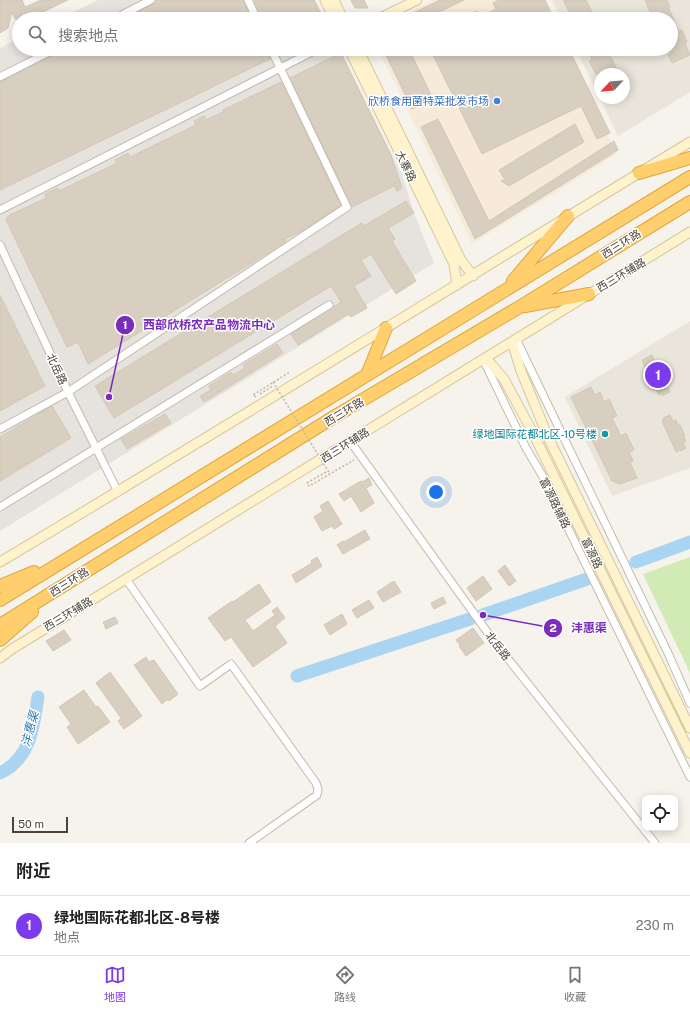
<!DOCTYPE html>
<html lang="zh">
<meta charset="utf-8">
<style>
body{margin:0;font-family:"Public Sans","Noto Sans SC",sans-serif;background:#f6f6f6;color:#222}
.controls{position:absolute;right:12px;bottom:12px;display:grid;overflow:hidden;border-radius:8px;box-shadow:0 2px 10px #0003}
.controls button{width:36px;height:36px;display:grid;place-items:center;padding:0;border:0;border-bottom:1px solid #e0e0e0;background:#fff;color:#222;font:20px sans-serif}
.compass{position:absolute;left:594px;top:68px;width:36px;height:36px;border-radius:50%;background:#fff;box-shadow:0 2px 10px #0003;rotate:244deg}
.scale{position:absolute;left:12px;bottom:10px;width:56px;box-sizing:border-box;padding-left:4px;border:2px solid #4b4439;border-top:0;font-size:11px;line-height:14px;white-space:nowrap;color:#4b4439;-webkit-text-stroke:3px #fff;paint-order:stroke}
.you{position:absolute;left:436px;top:492px;width:14px;height:14px;margin:-10px;border:3px solid #fff;border-radius:50%;background:#1a73e8;box-shadow:0 0 0 6px #1a73e833}
.badge{display:grid;place-items:center;width:26px;height:26px;border-radius:50%;background:#7c3aed;color:#fff;font-size:13px;font-weight:700}
.pin{position:absolute;translate:-50% -50%;border:2px solid #fff;box-shadow:0 1px 4px #0006}
.list{margin:0;padding:0;list-style:none}
h2{display:flex;justify-content:space-between;align-items:center;height:52px;margin:0;padding:0 16px;font-size:17px}
h2 small{font-size:13px;font-weight:400;color:#767676}
.list li{display:grid;grid-template-columns:26px 1fr auto;gap:12px;align-items:center;box-sizing:border-box;height:60px;padding:0 16px;border-top:1px solid #e0e0e0}
.list b{display:block;font-size:15px;white-space:nowrap}
.list p{margin:0;font-size:13px;white-space:nowrap;color:#767676}
.list em{font-size:13px;font-style:normal;color:#767676}
.icon{flex:none;width:22px;height:22px;fill:none;stroke:currentColor;stroke-width:2;stroke-linecap:round;stroke-linejoin:round}
.map{position:relative;flex:none;width:690px;height:843px;overflow:hidden}
.search{position:absolute;background:#fff;box-shadow:0 2px 10px #0003;left:12px;right:12px;top:12px;height:44px;display:flex;align-items:center;gap:10px;box-sizing:border-box;padding:0 14px;border-radius:22px;color:#767676;font-size:15px}
.sheet{height:112px;background:#fff}
nav{display:flex;justify-content:space-around;align-items:center;box-sizing:border-box;height:56px;border-top:1px solid #e0e0e0;background:#fff;font-size:11px;color:#767676}
nav a{display:grid;justify-items:center;gap:2px}
nav .on{color:#7c3aed}
.map>svg:first-child{display:block}
</style>
<div class="map">
<svg width="690" height="843" viewBox="0 0 690 843">
<rect width="100%" height="100%" fill="#f6f3ec"/>
<path fill="#eae5da" fill-rule="evenodd" d="M 552,0 L 690,0 L 690,92 L 618,136 L 576,49 L 671,49 L 671,19 L 561,19 ZM 600,74 L 624,74 L 624,98 L 600,98 Z
M 690,321 L 690,468 L 612,496 L 565,397 Z"/>
<path fill="#f7ead8" d="M 434,0 L 541,0 L 550,19 L 394,19 Z
M 378,49 L 565,49 L 617,154 L 472,244 Z"/>
<path fill="#e6e2dd" d="M 98,0 L 315,0 L 324,19 L 59,19 Z
M 19,38 L 19,49 L 339,49 L 402,175 L 414,213 L 434,263 L 0,531 L 0,48 Z"/>
<path fill="#d2eab5" d="M 690,557 L 690,673 L 643,574 Z"/>
<g fill="none" stroke-linecap="round" stroke-linejoin="round">
<path stroke="#a9d4f2" stroke-width="13" d="M 636,562 L 690,542
M 483,615 L 587,579
M 297,676 L 470,619
M 0,773 C 31,758 33,728 38,697"/>
</g>
<path fill="#d8cfc1" stroke="#d3c7b4" d="M 0,0 L 22,0 L 25,7 L 41,0 L 68,0 L 28,19 L 15,19 L 12,12 L 8,28 L 0,33 Z
M 156,0 L 243,0 L 251,19 L 125,19 L 153,4 Z
M 254,0 L 314,0 L 324,19 L 262,19 Z
M 351,0 L 364,0 L 368,8 L 355,8 Z
M 440,0 L 464,0 L 425,19 L 401,19 Z
M 499,0 L 545,0 L 554,19 L 461,19 L 477,11 L 480,17 L 496,9 L 493,3 Z
M 563,0 L 586,0 L 592,12 L 590,13 L 592,19 L 573,19 Z
M 645,0 L 667,0 L 670,8 L 669,9 L 679,31 L 682,30 L 687,42 L 685,43 L 690,55 L 672,63 L 668,55 L 671,54 L 668,49 L 671,49 L 671,19 L 653,19 Z
M 60,49 L 266,49 L 270,59 L 0,190 L 0,82 L 57,53 Z
M 383,49 L 409,49 L 433,99 L 412,109 Z
M 430,49 L 539,49 L 542,55 L 555,49 L 569,49 L 610,133 L 597,139 L 581,106 L 482,154 Z
M 587,49 L 607,49 L 619,74 L 596,74 L 589,61 L 592,59 Z
M 341,53 L 391,155 L 402,188 L 397,191 L 394,186 L 352,207 L 290,78 Z
M 281,82 L 341,205 L 302,231 L 285,239 L 286,241 L 271,251 L 88,364 L 78,342 L 67,347 L 6,220 L 8,216 L 46,198 L 45,194 L 58,188 L 59,191 L 117,163 L 115,160 L 128,153 L 130,157 L 196,125 L 194,121 L 204,116 L 206,120 L 223,112 L 223,110 Z
M 438,119 L 489,221 L 614,141 L 618,150 L 475,239 L 421,127 Z
M 575,124 L 584,142 L 509,186 L 501,181 L 505,180 L 499,170 Z
M 406,201 L 414,213 L 388,228 L 395,239 L 392,241 L 416,281 L 396,294 L 371,254 L 361,260 L 371,276 L 354,286 L 367,308 L 351,317 L 348,314 L 298,345 L 291,334 L 341,302 L 331,286 L 114,418 L 95,386 L 362,223 L 364,226 Z
M 0,295 L 45,386 L 0,411 Z
M 277,344 L 283,353 L 204,402 L 200,396 L 211,390 L 209,386 L 231,372 L 233,375 L 245,368 L 243,365 Z
M 652,355 L 656,364 L 662,361 L 669,378 L 664,380 L 670,392 L 662,396 L 660,394 L 659,395 L 654,385 L 652,385 L 642,360 Z
M 591,387 L 595,395 L 600,392 L 604,402 L 609,399 L 617,416 L 612,418 L 621,436 L 626,433 L 634,450 L 629,452 L 633,461 L 630,462 L 637,478 L 620,484 L 612,481 L 571,397 Z
M 52,406 L 71,438 L 0,481 L 0,437 Z
M 165,414 L 171,423 L 127,449 L 121,439 Z
M 670,415 L 673,421 L 676,420 L 678,425 L 680,425 L 685,436 L 683,436 L 686,441 L 683,442 L 686,448 L 681,451 L 680,450 L 676,452 L 662,421 L 664,420 L 663,418 Z
M 369,478 L 372,485 L 366,488 L 374,503 L 361,512 L 351,496 L 344,501 L 339,494 L 361,481 L 362,482 Z
M 328,501 L 342,524 L 334,529 L 332,526 L 322,531 L 314,517 L 323,511 L 320,506 Z
M 365,530 L 370,539 L 343,554 L 337,545 L 343,541 L 344,542 Z
M 317,557 L 322,566 L 296,583 L 292,575 L 312,563 L 311,561 Z
M 505,565 L 516,581 L 509,586 L 498,571 Z
M 483,576 L 492,589 L 476,601 L 467,588 Z
M 394,581 L 401,592 L 383,602 L 377,592 Z
M 259,584 L 271,602 L 245,620 L 253,631 L 275,615 L 272,611 L 277,607 L 285,618 L 275,626 L 287,643 L 253,667 L 231,637 L 225,641 L 208,618 L 232,601 L 233,602 Z
M 443,597 L 446,603 L 434,609 L 431,603 Z
M 369,600 L 374,608 L 357,618 L 352,610 Z
M 342,614 L 347,624 L 330,635 L 324,625 Z
M 115,617 L 118,623 L 106,629 L 103,622 Z
M 473,628 L 484,643 L 466,656 L 459,646 L 460,645 L 456,640 Z
M 64,630 L 71,640 L 53,651 L 46,641 Z
M 146,657 L 149,662 L 154,660 L 178,694 L 169,701 L 168,699 L 162,704 L 134,665 Z
M 110,672 L 142,716 L 124,729 L 118,721 L 121,718 L 96,683 Z
M 84,690 L 96,707 L 98,706 L 110,722 L 78,744 L 67,727 L 71,724 L 59,707 Z"/>
<g fill="none" stroke-linecap="round" stroke-linejoin="round">
<g stroke="#c2bbae" stroke-width="9">
<path id="street" d="M 248,0 L 257,19
M 114,19 L 151,0
M 0,77 L 55,49
M 0,210 L 318,49
M 0,245 L 68,392 L 118,492
M 516,339 L 668,653 L 690,703
M 483,359 L 526,448 L 543,477 L 690,777
M 0,429 L 68,392 L 347,207 L 271,49
M 350,441 L 493,640 L 655,843
M 0,507 L 329,305
M 126,579 L 200,686 L 231,664 L 316,783 L 318,789 L 317,795 L 249,843"/>
</g>
<g stroke="#d6c79b" stroke-width="11">
<path id="secondary" d="M 325,0 L 334,19
M 334,0 L 343,19
M 378,19 L 417,0
M 349,49 L 454,264 L 457,285
M 358,49 L 461,260 L 473,276
M 512,342 L 521,371 L 548,437 L 690,728
M 486,358 L 504,379 L 532,431 L 690,753
M 0,562 C 231,424 460,282 690,142
M 0,658 L 12,649 L 690,232"/>
</g>
<g stroke="#e0a43c" stroke-width="14">
<path id="highway" d="M 639,173 L 690,158
M 513,281 L 568,216
M 525,306 L 589,294
M 367,375 L 386,328
M 0,586 L 34,572
M 0,600 L 690,177
M 0,625 L 337,415 L 518,308 L 690,202
M 0,640 L 32,612"/>
</g>
<path stroke="#c4b79f" stroke-width="1.5" stroke-dasharray="2 2" stroke-linecap="butt" d="M 260,394 L 273,386
M 256,397 L 253,395 L 290,372
M 326,472 L 307,483 L 309,486 L 354,460"/>
<use href="#street" stroke="#fff" stroke-width="7"/>
<use href="#secondary" stroke="#fff3cd" stroke-width="9"/>
<use href="#highway" stroke="#ffcf6e" stroke-width="12"/>
<path stroke="#c4b79f" stroke-width="1.5" stroke-dasharray="2 2" stroke-linecap="butt" d="M 273,382 L 330,474"/>
</g>
<circle fill="#3f7fe0" stroke="#fff" stroke-width="1.5" cx="497" cy="101" r="4"/>
<circle fill="#0f9aa8" stroke="#fff" stroke-width="1.5" cx="605" cy="434" r="4"/>
<g text-anchor="middle" stroke-width="3" stroke-linejoin="round" paint-order="stroke">
<g font-size="11" fill="#366cbe" stroke="#fff" text-anchor="end">
<text x="489" y="105">欣桥食用菌特菜批发市场</text>
</g>
<g font-size="11" fill="#4b4439" stroke="#fff">
<text transform="translate(406 166) rotate(64)" y="4">大寨路</text>
<text transform="translate(621 244) rotate(-32)" y="4">西三环路</text>
<text transform="translate(621 275) rotate(-31)" y="4">西三环辅路</text>
<text transform="translate(57 369) rotate(65)" y="4">北岳路</text>
<text transform="translate(344 412) rotate(-31)" y="4">西三环路</text>
<text transform="translate(345 445) rotate(-32)" y="4">西三环辅路</text>
<text transform="translate(555 503) rotate(64)" y="4">富源路辅路</text>
<text transform="translate(592 553) rotate(64)" y="4">富源路</text>
<text transform="translate(69 582) rotate(-32)" y="4">西三环路</text>
<text transform="translate(68 614) rotate(-31)" y="4">西三环辅路</text>
<text transform="translate(498 646) rotate(52)" y="4">北岳路</text>
</g>
<g font-size="11" fill="#0d838f" stroke="#fff" text-anchor="end">
<text x="597" y="438">绿地国际花都北区-10号楼</text>
</g>
<g font-size="12" font-style="italic" fill="#2e7ab2" stroke="#fff">
<text transform="translate(30 729) rotate(-75)" y="4">沣惠渠</text>
</g>
</g>
<path fill="none" stroke="#7b2cbf" stroke-width="1.5" d="M109 397L125 325M483 615L553 628"/>
<g fill="#7b2cbf" stroke="#fff" stroke-width="1.5">
<circle cx="109" cy="397" r="4"/>
<circle cx="483" cy="615" r="4"/>
<circle cx="125" cy="325" r="10"/>
<circle cx="553" cy="628" r="10"/>
</g>
<g font-size="12" text-anchor="middle" font-weight="bold" fill="#fff">
<text x="125" y="329">1</text>
<text x="553" y="632">2</text>
</g>
<g font-size="12" text-anchor="middle" font-weight="bold" fill="#7b2cbf" stroke="#fff" stroke-width="3" stroke-linejoin="round" paint-order="stroke">
<text x="209" y="329">西部欣桥农产品物流中心</text>
<text x="589" y="632">沣惠渠</text>
</g>
</svg>
<div class="controls">
<button><svg class="icon" aria-label="locate" viewBox="0 0 24 24"><circle cx="12" cy="12" r="6"/><path d="M12 2v4M12 18v4M2 12h4M18 12h4"/></svg></button>
</div>
<svg class="compass" viewBox="-18 -18 36 36"><path d="M0-13l5 13h-10z" fill="#e53935"/><path d="M0 13l5-13h-10z" fill="#767676"/></svg>
<div class="scale">50 m</div>
<div class="you"></div>
<div class="pin badge" style="left:658px;top:375px">1</div>
<div class="search"><svg class="icon" aria-label="search" viewBox="0 0 24 24"><circle cx="10" cy="10" r="6"/><path d="M15 15l6 6"/></svg>搜索地点</div>
</div>
<section class="sheet">
<h2>附近<small></small></h2>
<ul class="list">
<li><span class="badge">1</span><div><b>绿地国际花都北区-8号楼</b><p>地点</p></div><em>230 m</em></li>
</ul>
</section>
<nav>
<a class="on"><svg class="icon" aria-label="map" viewBox="0 0 24 24"><path d="M3 6l6-2 6 2 6-2v14l-6 2-6-2-6 2zM9 4v14M15 6v14"/></svg>地图</a>
<a><svg class="icon" aria-label="directions" viewBox="0 0 24 24"><path d="M12 3l9 9-9 9-9-9zM9 14v-3h6M13 9l2 2-2 2"/></svg>路线</a>
<a><svg class="icon" aria-label="saved" viewBox="0 0 24 24"><path d="M7 4h10v16l-5-4-5 4z"/></svg>收藏</a>
</nav>
